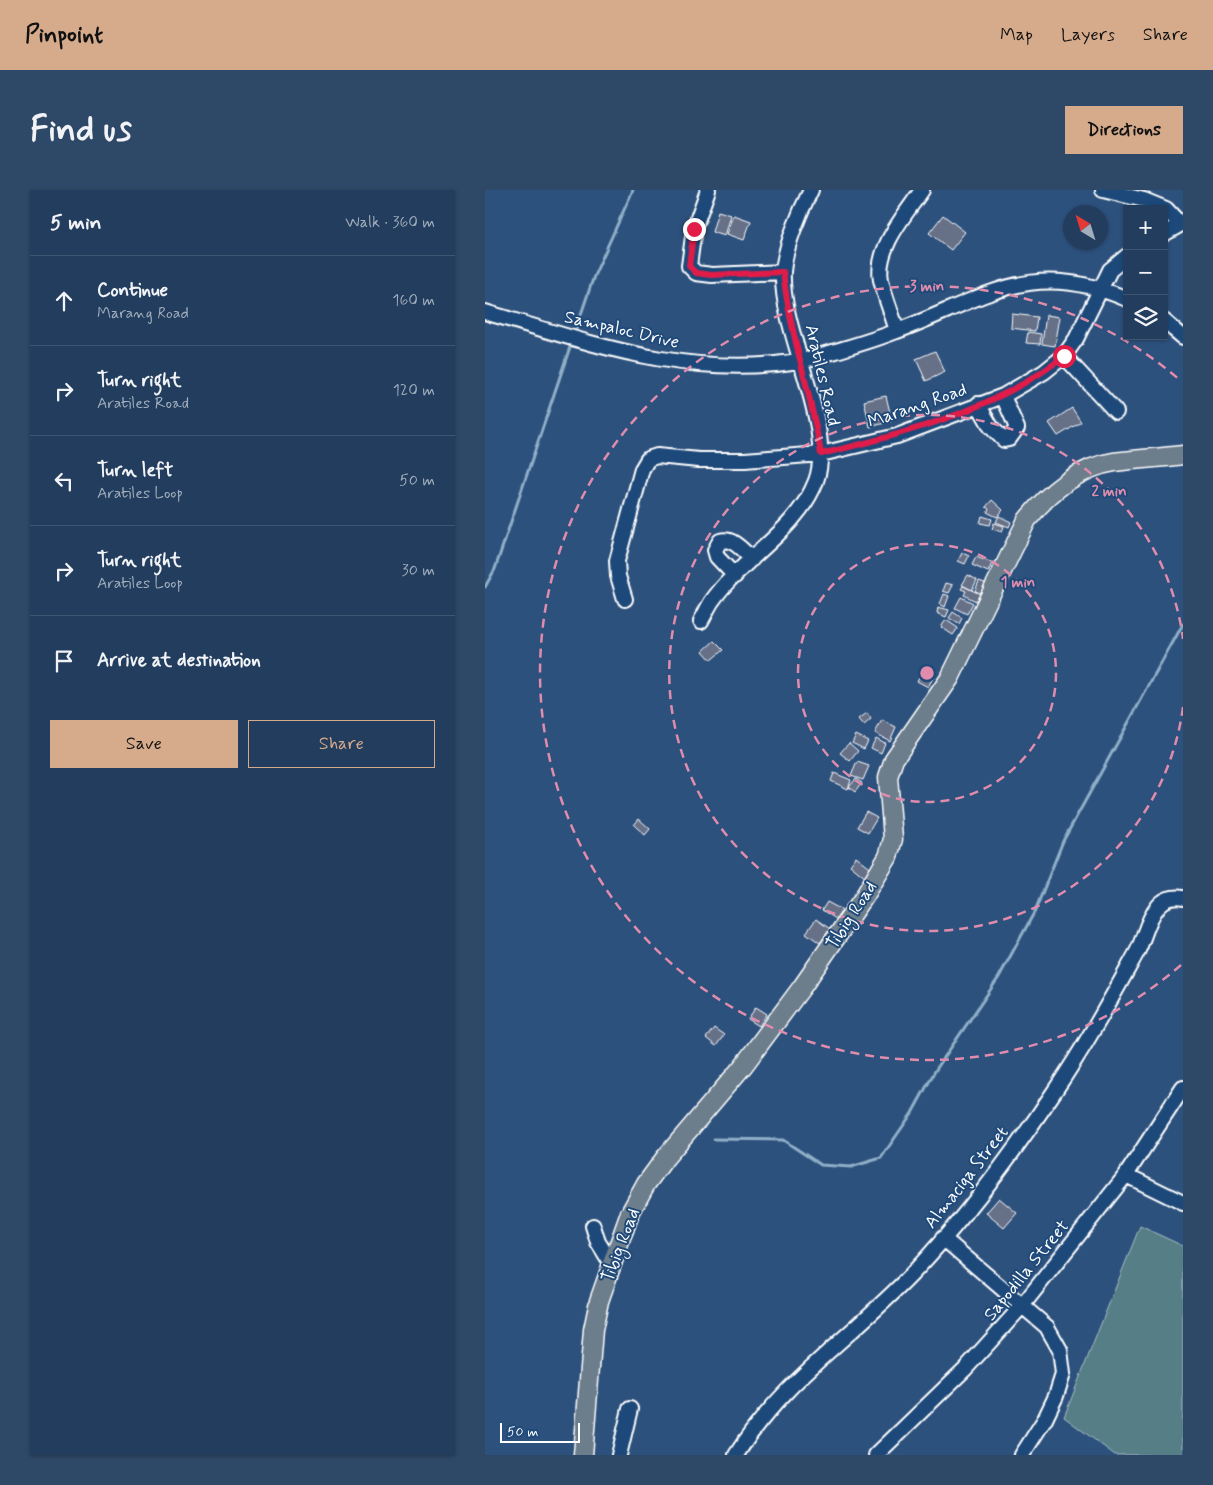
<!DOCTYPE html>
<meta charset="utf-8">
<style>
body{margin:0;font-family:Mynerve,sans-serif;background:#2e4867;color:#f1f3f6}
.controls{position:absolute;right:15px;top:15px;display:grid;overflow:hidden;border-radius:0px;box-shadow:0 1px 4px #0004}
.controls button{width:45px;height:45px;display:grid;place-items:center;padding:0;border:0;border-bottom:1px solid #3f5673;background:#223d5e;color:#f1f3f6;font:25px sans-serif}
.compass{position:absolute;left:578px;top:15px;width:45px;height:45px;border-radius:50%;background:#223d5e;box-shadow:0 1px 4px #0004;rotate:322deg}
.scale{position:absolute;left:15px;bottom:12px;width:80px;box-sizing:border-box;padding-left:5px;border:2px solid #fff;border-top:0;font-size:14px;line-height:18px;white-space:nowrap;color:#fff;-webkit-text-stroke:4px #1f4a7a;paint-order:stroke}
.stop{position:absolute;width:15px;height:15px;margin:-11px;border:4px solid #e11d48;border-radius:50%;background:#fff}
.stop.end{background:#e11d48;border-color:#fff;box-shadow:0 1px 5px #0008}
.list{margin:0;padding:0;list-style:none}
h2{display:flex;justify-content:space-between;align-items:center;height:65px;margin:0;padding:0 20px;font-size:21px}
h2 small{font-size:16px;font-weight:400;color:#a2aebc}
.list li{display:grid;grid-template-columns:32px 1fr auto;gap:15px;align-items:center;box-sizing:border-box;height:90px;padding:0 20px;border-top:1px solid #3f5673}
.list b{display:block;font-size:19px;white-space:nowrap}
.list p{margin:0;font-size:16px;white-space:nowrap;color:#a2aebc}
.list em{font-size:16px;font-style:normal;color:#a2aebc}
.actions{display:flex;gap:10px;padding:15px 20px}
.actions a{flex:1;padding:11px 0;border:1px solid #d6ab8b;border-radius:0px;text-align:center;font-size:18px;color:#d6ab8b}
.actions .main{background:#d6ab8b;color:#111}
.icon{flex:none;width:28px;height:28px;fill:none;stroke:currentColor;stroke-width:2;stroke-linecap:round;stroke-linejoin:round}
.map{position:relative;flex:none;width:698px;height:1265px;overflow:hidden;border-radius:0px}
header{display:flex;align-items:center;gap:30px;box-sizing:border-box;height:70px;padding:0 25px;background:#d6ab8b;color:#111}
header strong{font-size:24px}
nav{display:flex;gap:28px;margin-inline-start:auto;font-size:18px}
.intro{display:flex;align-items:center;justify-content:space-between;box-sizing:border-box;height:120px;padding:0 30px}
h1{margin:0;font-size:35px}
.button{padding:12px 22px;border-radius:0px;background:#d6ab8b;color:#111;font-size:18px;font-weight:700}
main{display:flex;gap:30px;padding:0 30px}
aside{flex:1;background:#223d5e;border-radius:0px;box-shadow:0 1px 4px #0004}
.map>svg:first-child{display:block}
</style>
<header>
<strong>Pinpoint</strong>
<nav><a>Map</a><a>Layers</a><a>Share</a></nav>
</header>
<div class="intro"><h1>Find us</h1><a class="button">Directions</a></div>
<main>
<aside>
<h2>5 min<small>Walk · 360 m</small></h2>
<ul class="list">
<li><svg class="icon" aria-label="ahead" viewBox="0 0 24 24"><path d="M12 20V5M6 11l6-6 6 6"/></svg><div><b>Continue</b><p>Marang Road</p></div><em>160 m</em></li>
<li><svg class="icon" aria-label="right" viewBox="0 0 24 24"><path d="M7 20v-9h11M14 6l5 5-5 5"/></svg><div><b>Turn right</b><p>Aratiles Road</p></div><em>120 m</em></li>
<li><svg class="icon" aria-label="left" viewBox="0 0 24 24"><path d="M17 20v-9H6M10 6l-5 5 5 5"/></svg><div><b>Turn left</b><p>Aratiles Loop</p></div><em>50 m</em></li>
<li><svg class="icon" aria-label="right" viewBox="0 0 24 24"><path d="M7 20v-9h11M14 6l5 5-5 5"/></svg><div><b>Turn right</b><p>Aratiles Loop</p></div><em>30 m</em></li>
<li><svg class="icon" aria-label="arrive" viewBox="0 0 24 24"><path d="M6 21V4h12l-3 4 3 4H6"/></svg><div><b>Arrive at destination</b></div></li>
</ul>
<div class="actions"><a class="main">Save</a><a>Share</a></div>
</aside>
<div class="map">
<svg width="698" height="1265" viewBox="0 0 698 1265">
<rect width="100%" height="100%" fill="#2d517d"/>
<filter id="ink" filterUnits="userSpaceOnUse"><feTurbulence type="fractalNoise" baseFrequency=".02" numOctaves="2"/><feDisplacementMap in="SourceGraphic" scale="10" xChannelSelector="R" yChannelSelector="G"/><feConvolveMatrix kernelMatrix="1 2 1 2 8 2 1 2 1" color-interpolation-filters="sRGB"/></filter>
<g filter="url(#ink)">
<path fill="#547e86" stroke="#aabec2" d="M 655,1036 L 698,1056 L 698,1265 L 630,1265 L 579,1227 Z"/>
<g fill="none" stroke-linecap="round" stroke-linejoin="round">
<path stroke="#90b0c8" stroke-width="3" d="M 89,145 L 109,86 L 148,0
M 0,397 L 10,379 L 87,151
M 229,949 L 298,950 L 336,975 L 366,977 L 396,968 L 427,923 L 450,881 L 514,787 L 550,721 L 578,651 L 698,434"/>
</g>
<path fill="#666f87" stroke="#fff" d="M 233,21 L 246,25 L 240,46 L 227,42 Z
M 249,25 L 266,31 L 259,50 L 242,44 Z
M 458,25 L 480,42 L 466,60 L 444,43 Z
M 527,124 L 552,127 L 550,141 L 526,138 Z
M 561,125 L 575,127 L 570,156 L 557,154 Z
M 543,142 L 556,144 L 555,154 L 541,153 Z
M 450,161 L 460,182 L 441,191 L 431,169 Z
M 401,206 L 407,231 L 385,237 L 379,211 Z
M 587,218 L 596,232 L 573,246 L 564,233 Z
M 507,310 L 518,320 L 512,327 L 502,322 L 504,319 L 501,317 Z
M 497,326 L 507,329 L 505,335 L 495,333 Z
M 514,326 L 526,332 L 524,337 L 511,332 Z
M 509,333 L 519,336 L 517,342 L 507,339 Z
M 477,363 L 484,366 L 480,374 L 473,371 Z
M 491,367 L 507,373 L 503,382 L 487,375 Z
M 483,385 L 492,390 L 487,400 L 477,395 Z
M 494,391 L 500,393 L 496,403 L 490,401 Z
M 461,393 L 468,395 L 464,403 L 458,401 Z
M 478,396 L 495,404 L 491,411 L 479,405 L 481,401 L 476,399 Z
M 459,404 L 464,406 L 460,417 L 455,414 Z
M 476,407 L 488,413 L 482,424 L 470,418 Z
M 453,417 L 464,420 L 461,427 L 452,423 Z
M 468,422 L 477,428 L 474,434 L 464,428 Z
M 461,430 L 473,438 L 468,445 L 456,437 Z
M 229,451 L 238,460 L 226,470 L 218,461 Z
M 438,480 L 449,486 L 443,497 L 432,491 Z
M 382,523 L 386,529 L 379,535 L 374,529 Z
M 397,530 L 411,537 L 405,551 L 390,543 Z
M 371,545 L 383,551 L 379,559 L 367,553 Z
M 391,548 L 400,553 L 396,563 L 386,558 Z
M 364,553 L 373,561 L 365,571 L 355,563 Z
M 372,572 L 384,576 L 378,590 L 366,586 Z
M 349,583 L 366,590 L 363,599 L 346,591 Z
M 371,589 L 377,593 L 370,602 L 364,597 Z
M 381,622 L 392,628 L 383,643 L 372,637 Z
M 154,629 L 165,639 L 160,645 L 149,635 Z
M 371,667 L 389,681 L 382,689 L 365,675 Z
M 342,712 L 357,720 L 351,729 L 337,720 Z
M 331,729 L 345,739 L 335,753 L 321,743 Z
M 271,817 L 282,824 L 274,836 L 263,829 Z
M 229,838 L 239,845 L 231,856 L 221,848 Z
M 514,1008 L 532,1023 L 519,1038 L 501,1023 Z"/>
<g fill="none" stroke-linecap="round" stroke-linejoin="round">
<g stroke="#fff" stroke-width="18">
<path id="minor" d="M 223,0 L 209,39 L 204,76 L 211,83 L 227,85 L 298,82
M 618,0 L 659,10 L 681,19 L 695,34
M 679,44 L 698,33
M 0,122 C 106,153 201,189 314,171 C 326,169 339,164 351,161 C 371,155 392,149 412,141 C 499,109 545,67 642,109
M 679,131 L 698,147
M 412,141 C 407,124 400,107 396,90 C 390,58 421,24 437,0
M 579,166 L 631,222
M 493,214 L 506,237 L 519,250 L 524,249 L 532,238 L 518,206
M 250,386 L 232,367 L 230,360 L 235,351 C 248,347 258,361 267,369
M 140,409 L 133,386 L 132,371 L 157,279 L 163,269 L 172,266 L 214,270 L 260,270 L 336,264 L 412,246 L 518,206 L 559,182 L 579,166 L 591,149 L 625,80 L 642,66
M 216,431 C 220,424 223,417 227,411 C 257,368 312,341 331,291 C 351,236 295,142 298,82 C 300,57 314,23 326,0
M 641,985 L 698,1013
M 108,1036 L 113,1052 L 126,1073
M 458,1048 L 562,1137 L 575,1160 L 578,1184 L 571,1206 L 560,1229 L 537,1265
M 134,1265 L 145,1219
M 251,1265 C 298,1190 367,1147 427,1084 C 480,1028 528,964 571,899 C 601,855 626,809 652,762 C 659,749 662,730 672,718 C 678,709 688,706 698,708
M 391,1265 L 480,1179 L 537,1116 L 641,985 L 698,898"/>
</g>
<g stroke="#fff" stroke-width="21">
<path id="major" d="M 98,1265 L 108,1140 L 114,1111 L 145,1023 L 161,994 L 180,968 L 258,876 L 317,797 L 379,707 L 403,667 L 408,649 L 403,587 L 409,569 L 465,488 L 542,330 C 563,303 594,277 629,272 C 652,269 675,268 698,265"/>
</g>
<use href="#minor" stroke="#1f4a7a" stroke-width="14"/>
<use href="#major" stroke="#6c7d8b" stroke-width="18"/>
</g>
</g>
<g fill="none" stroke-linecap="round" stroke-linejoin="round" filter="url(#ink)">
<path stroke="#e11d48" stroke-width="6" d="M 209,39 L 204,76 L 211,83 L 226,85 L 298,82 C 305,144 326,203 336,264 C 416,245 514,219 579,166"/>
</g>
<g fill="none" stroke="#e08cad" stroke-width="2.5" stroke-dasharray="9 6">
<circle cx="442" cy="483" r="129"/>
<path d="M698 517A258 258 0 1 1 698 449"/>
<path d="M696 775A387 387 0 1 1 696 191"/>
</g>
<g text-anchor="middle" stroke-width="4" stroke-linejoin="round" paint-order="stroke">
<g font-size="18" fill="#fff" stroke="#1f4a7a">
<text transform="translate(137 139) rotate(13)" y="6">Sampaloc Drive</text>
<text transform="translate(338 185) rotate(77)" y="6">Aratiles Road</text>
<text transform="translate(432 215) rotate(-19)" y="6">Marang Road</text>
<text transform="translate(366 725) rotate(-57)" y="6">Tibig Road</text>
<text transform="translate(481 987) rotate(-52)" y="6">Almaciga Street</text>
<text transform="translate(135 1055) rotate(-69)" y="6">Tibig Road</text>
<text transform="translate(541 1080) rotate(-51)" y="6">Sapodilla Street</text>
</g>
</g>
<circle cx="442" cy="483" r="8" fill="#e08cad" stroke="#1f4a7a" stroke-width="2.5"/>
<g font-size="15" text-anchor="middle" font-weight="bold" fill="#e08cad" stroke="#1f4a7a" stroke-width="4" stroke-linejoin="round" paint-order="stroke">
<text x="442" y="101">3 min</text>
<text x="624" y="306">2 min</text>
<text x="533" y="397">1 min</text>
</g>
</svg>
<div class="controls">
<button>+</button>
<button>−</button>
<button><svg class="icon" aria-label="layers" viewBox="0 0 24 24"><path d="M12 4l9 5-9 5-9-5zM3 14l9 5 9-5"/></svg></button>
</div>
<svg class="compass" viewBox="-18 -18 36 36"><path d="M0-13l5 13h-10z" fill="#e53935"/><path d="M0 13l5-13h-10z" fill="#a2aebc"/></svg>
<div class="scale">50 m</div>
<div class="stop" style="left:579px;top:166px"></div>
<div class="stop end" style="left:209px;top:39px"></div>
</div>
</main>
